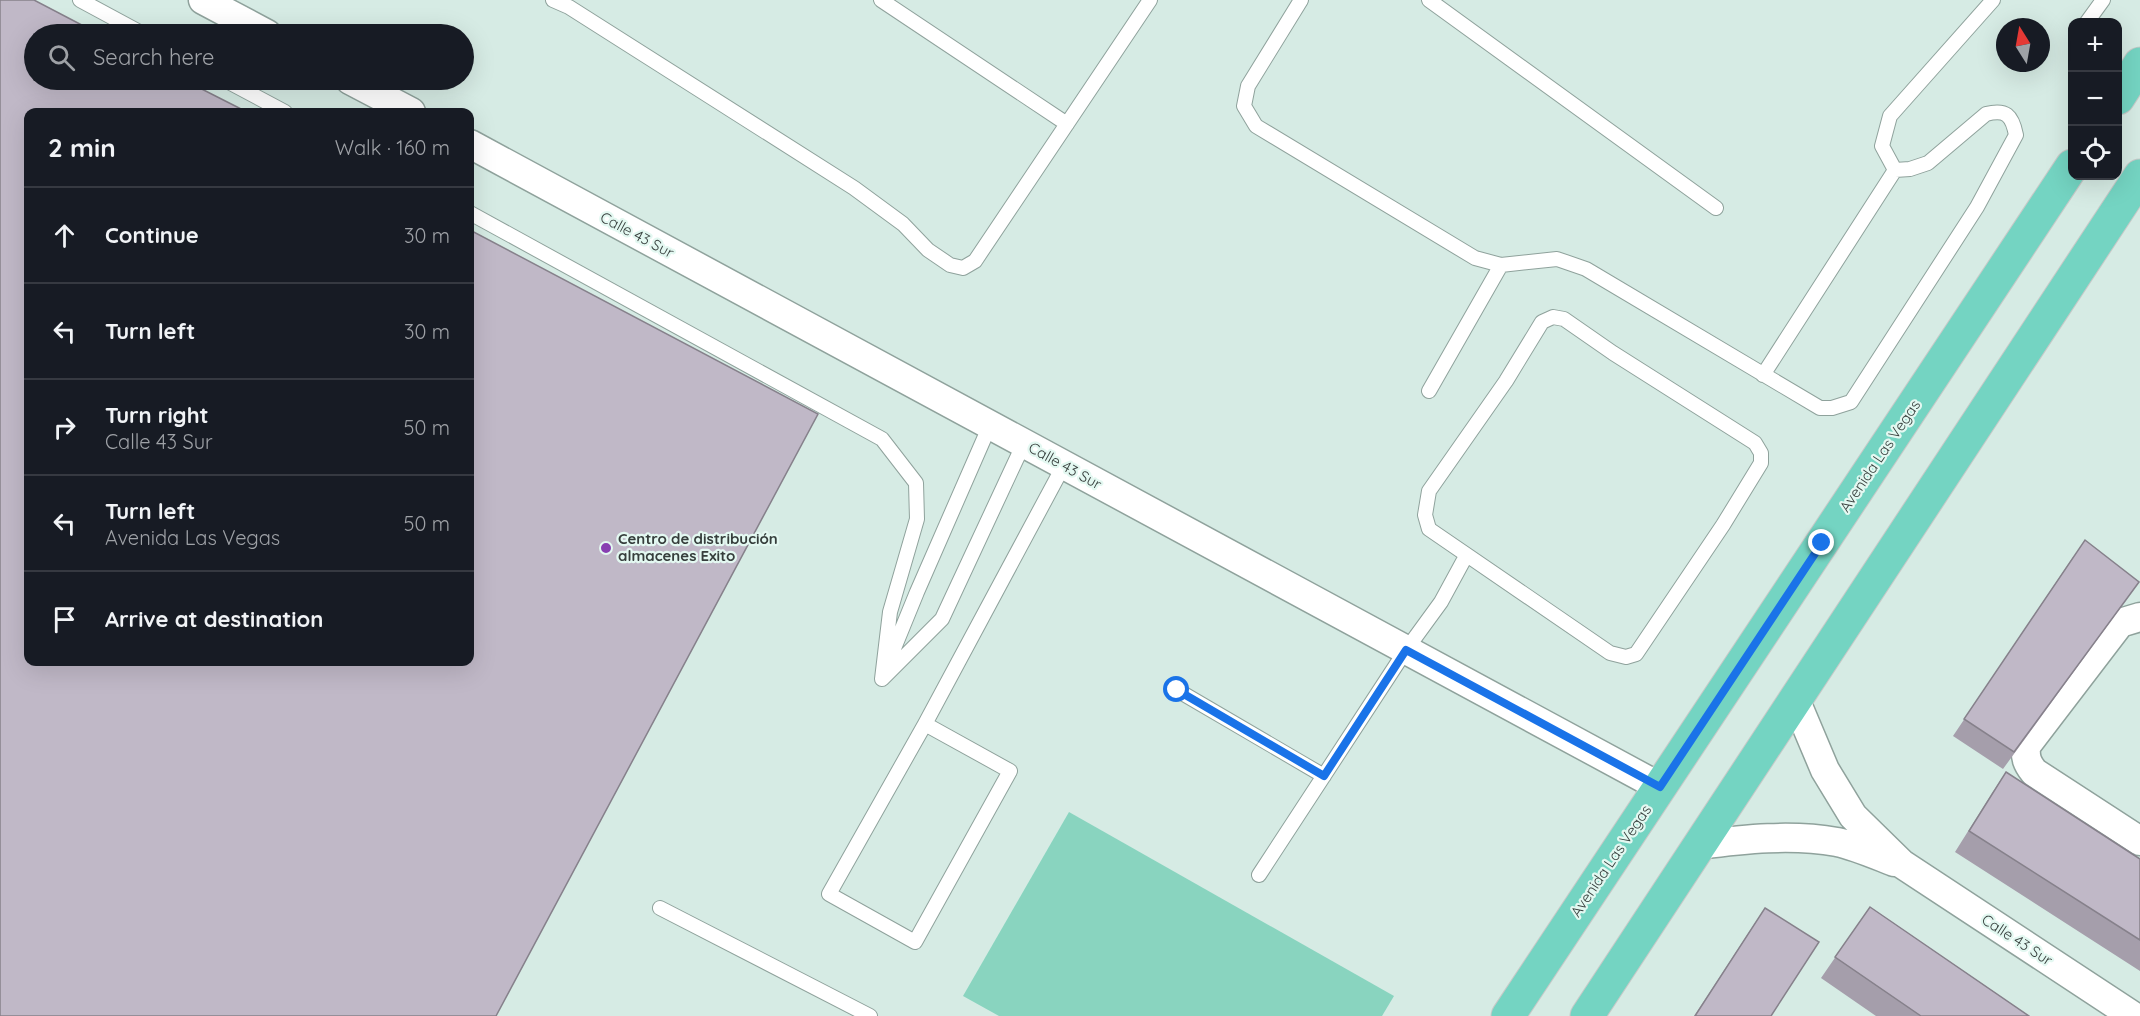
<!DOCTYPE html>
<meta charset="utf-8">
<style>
body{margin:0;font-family:Quicksand,sans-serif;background:#242831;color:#f1f3f6}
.controls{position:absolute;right:18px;top:18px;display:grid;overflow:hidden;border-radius:12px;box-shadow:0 6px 24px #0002}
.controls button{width:54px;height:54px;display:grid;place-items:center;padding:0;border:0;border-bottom:2px solid #363941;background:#171b24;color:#f1f3f6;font:30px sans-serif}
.compass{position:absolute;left:1996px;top:18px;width:54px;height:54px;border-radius:50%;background:#171b24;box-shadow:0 6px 24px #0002;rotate:349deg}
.stop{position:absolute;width:18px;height:18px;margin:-14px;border:4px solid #1a73e8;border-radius:50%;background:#fff}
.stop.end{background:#1a73e8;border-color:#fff;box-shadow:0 2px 6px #0008}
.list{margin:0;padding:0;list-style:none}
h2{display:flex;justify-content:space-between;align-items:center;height:78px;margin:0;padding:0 24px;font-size:26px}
h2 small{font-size:20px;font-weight:400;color:#9ea1a6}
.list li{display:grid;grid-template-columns:39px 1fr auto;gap:18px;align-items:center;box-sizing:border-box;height:96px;padding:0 24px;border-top:2px solid #363941}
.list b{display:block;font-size:22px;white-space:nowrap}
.list p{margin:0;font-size:20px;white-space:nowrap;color:#9ea1a6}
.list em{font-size:20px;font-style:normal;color:#9ea1a6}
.icon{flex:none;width:33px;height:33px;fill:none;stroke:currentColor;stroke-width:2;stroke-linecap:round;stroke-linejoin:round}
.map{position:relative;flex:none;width:2140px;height:1016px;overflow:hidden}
.search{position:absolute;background:#171b24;box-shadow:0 6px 24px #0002;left:24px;top:24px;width:450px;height:66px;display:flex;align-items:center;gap:15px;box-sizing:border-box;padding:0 21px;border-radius:33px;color:#9ea1a6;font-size:22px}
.panel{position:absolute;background:#171b24;box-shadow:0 6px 24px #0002;left:24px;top:108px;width:450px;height:558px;border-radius:12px}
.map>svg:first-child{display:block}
</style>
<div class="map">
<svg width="2140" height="1016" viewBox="0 0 2140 1016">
<rect width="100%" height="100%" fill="#d6ebe4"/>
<path fill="#89d4bf" d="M 1069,812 L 1394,996 L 1382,1016 L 999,1016 L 963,996 Z"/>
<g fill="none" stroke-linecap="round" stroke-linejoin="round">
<g stroke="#8fa29c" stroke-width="16">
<path id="service" d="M 80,0 L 143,34
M 553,0 L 569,7 L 854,188 L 903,224 L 928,250 L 950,265 L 963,268 L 975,261 L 1150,0
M 881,0 L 1067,124
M 1301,0 L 1248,86 L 1244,106 L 1256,126 L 1475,258 L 1501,265 L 1557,259 L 1586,269 L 1820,408 L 1832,408 L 1851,402 L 1977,207 L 2016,135 C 2012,115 2006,109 1986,114 L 1928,163 L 1910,169 L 1895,170
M 1429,0 L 1716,208
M 2087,22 L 2103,0
M 225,80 L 285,112
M 1895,170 L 1882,146 L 1890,116 L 1993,0
M 470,213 L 882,439 L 916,483 L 917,519 L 890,612 L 882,679
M 1553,317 L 1564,319 L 1613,353 L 1755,443 L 1761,453 L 1761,463 L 1723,525 L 1636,654 L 1626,657 L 1610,653 L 1429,529 L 1425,515 L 1429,491 L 1506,381 L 1542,322 Z
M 1763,375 L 1895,170
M 1429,391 L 1501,265
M 888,663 L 917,592 L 990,425
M 882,679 L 942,619 L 1024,443
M 1177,690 L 1324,776
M 925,724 L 1010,771 L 915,942 L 829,894 L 925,724 L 1064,465
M 1259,875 L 1406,650 L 1441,602 L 1466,556
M 660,908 L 870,1016"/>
</g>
<g stroke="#8fa29c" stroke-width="31">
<path id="minor" d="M 203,0 L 267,34
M 350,80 L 411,112
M 470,144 L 1660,787
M 2140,617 L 2120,623 L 2026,746 C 2025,758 2027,763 2034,772 L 2140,841
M 1795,699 L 1825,770 L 1853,816 L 1902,864 L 2133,1016
M 1699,845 C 1745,839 1791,834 1837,842 C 1856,846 1876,855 1894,862"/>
</g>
<g stroke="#c7c9c8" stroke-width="35">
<path id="primary" d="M 2118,98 L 2140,64
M 1508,1016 L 2072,166
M 1587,1016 L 2140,176"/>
</g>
<use href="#service" stroke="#fff" stroke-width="14"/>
<use href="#minor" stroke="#fff" stroke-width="28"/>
<use href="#primary" stroke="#74d4c2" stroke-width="33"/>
</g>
<path fill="#a59eab" d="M 2073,557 L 2139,582 L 2003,769 L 1953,736 Z
M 2006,772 L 2140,859 L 2140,971 L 1955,852 L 1992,793 Z
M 1870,907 L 2029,1016 L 1876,1016 L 1821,978 Z
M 1765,908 L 1771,1016 L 1694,1016 L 1751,929 Z"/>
<path fill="#c0b8c7" stroke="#86818b" stroke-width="1.5" d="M 0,0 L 34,0 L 99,34 L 34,34 L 34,80 L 184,80 L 247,112 L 28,112 L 28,662 L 470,662 L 470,230 L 818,414 L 496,1016 L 0,1016 Z
M 2085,540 L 2139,582 L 2014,752 L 1964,719 Z
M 2006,772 L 2140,859 L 2140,940 L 1969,831 Z
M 1870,907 L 2029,1016 L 1921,1016 L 1835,957 Z
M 1765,908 L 1819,942 L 1771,1016 L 1695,1016 Z"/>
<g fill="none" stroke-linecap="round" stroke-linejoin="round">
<path stroke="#1a73e8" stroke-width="8" d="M 1177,690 L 1324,776 L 1406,650 L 1660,787 L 1822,543"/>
</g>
<circle fill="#883fb1" stroke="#e3f8f1" stroke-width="2" cx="606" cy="548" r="6"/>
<g text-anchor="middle" stroke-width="4.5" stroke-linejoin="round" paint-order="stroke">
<g font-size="15" fill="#363e3c" stroke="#e3f8f1">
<text transform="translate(637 235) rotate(28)" y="5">Calle 43 Sur</text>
<text transform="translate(1880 456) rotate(-56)" y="5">Avenida Las Vegas</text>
<text transform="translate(1065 466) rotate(29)" y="5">Calle 43 Sur</text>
<text transform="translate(1611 861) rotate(-56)" y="5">Avenida Las Vegas</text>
<text transform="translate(2017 940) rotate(33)" y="5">Calle 43 Sur</text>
</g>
<g font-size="15" font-weight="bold" fill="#363e3c" stroke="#e3f8f1" text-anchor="start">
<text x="618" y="544">Centro de distribución<tspan x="618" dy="17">almacenes Exito</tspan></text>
</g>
</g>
</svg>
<div class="controls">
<button>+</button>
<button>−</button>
<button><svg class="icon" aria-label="locate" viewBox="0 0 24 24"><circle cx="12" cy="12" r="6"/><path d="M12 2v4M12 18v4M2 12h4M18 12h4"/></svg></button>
</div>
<svg class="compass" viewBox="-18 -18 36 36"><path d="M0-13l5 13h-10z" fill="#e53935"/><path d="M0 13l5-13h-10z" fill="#9ea1a6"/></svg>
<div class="stop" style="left:1177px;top:690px"></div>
<div class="stop end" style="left:1822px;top:543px"></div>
<div class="search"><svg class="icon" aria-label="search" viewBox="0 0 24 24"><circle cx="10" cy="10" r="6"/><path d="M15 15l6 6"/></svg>Search here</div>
<section class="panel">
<h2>2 min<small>Walk · 160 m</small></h2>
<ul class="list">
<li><svg class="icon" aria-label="ahead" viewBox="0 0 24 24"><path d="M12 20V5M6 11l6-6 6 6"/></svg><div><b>Continue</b></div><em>30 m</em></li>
<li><svg class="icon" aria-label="left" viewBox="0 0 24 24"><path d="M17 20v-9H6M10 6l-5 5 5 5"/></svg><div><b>Turn left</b></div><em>30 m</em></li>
<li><svg class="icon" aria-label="right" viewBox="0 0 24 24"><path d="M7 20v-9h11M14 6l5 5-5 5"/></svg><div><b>Turn right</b><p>Calle 43 Sur</p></div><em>50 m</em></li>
<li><svg class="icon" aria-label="left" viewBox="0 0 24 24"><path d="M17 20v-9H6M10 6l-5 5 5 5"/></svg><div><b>Turn left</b><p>Avenida Las Vegas</p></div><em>50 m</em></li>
<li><svg class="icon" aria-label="arrive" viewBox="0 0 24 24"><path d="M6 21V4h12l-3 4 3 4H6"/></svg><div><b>Arrive at destination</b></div></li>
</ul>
</section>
</div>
